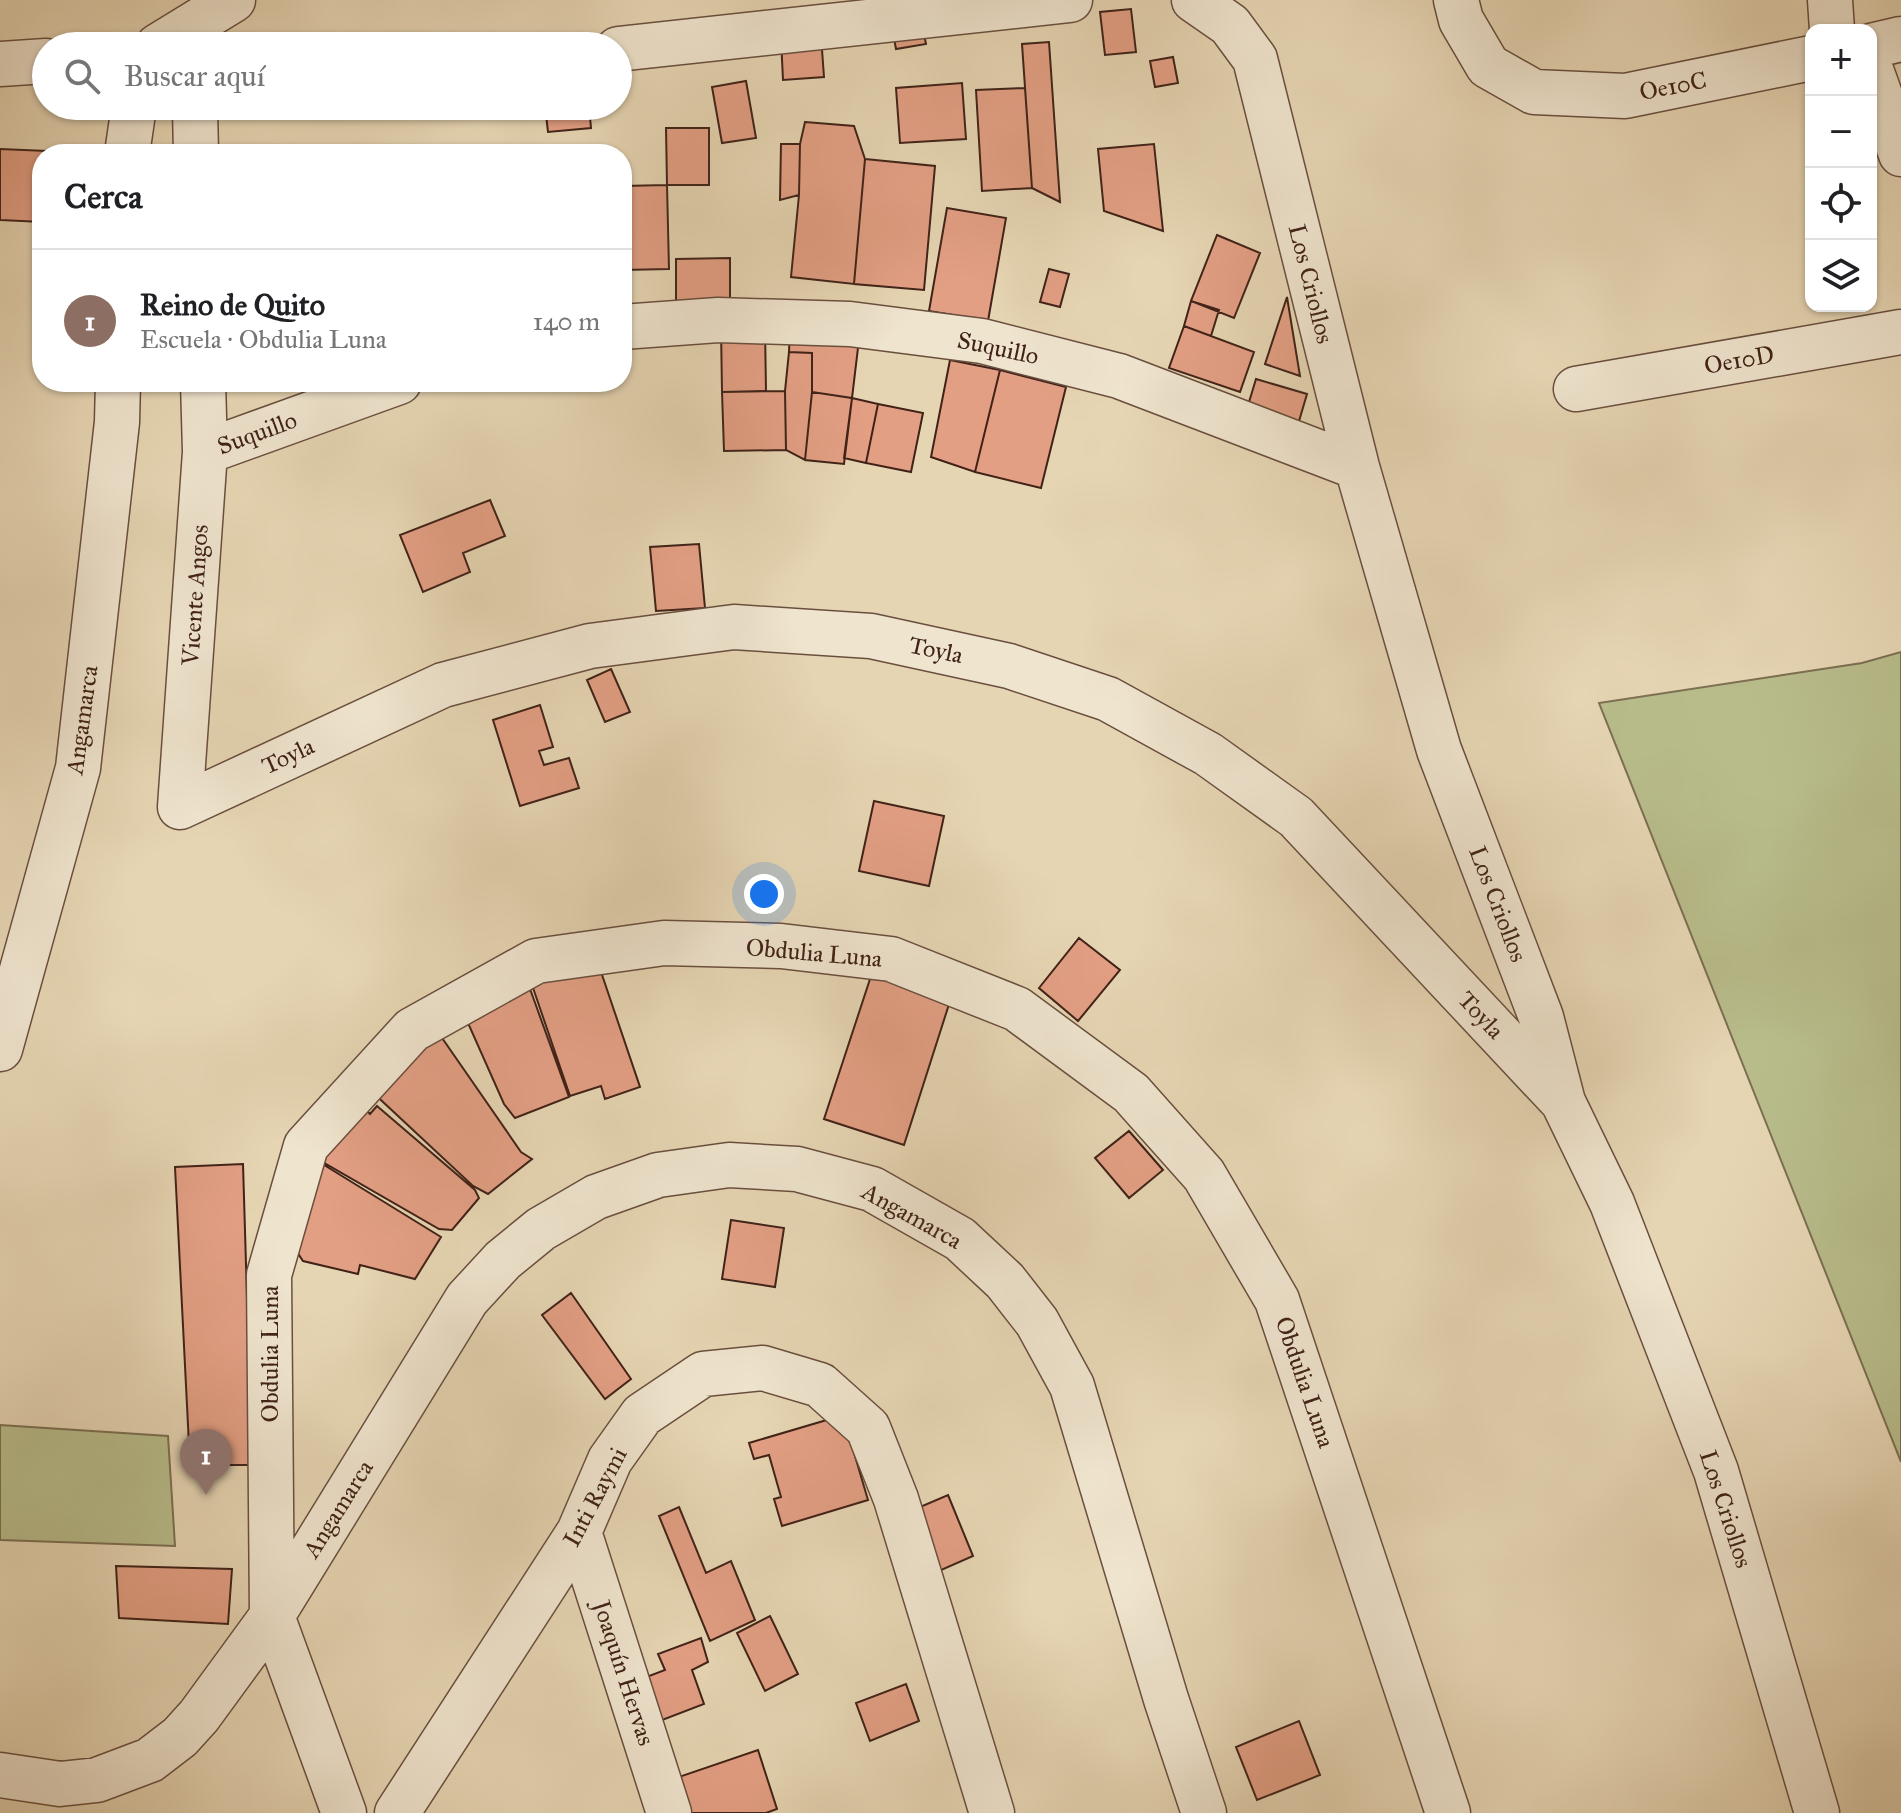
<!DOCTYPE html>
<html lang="es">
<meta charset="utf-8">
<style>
body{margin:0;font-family:"IM FELL Great Primer",serif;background:#f2f2f2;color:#202124}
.controls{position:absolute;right:24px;top:24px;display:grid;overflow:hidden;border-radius:16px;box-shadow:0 2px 6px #0004}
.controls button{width:72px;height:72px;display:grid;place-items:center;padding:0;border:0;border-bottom:2px solid #e0e0e0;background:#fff;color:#202124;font:40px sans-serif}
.you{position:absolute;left:764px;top:894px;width:28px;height:28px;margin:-20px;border:6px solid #fff;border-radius:50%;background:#1a73e8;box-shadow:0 0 0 12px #1a73e833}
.badge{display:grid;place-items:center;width:52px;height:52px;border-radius:50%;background:#8f2418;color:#fff;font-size:26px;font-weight:700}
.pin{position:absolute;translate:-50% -66px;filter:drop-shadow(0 2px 4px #0008)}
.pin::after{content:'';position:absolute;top:42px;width:28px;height:24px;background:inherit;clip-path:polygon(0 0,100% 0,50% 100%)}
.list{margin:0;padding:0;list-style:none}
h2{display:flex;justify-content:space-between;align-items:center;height:104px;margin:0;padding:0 32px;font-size:34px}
h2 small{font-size:26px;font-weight:400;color:#757577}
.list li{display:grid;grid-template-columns:52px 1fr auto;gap:24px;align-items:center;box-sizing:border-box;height:144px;padding:0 32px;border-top:2px solid #e0e0e0}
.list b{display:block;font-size:30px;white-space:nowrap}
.list p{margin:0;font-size:26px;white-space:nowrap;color:#757577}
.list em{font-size:26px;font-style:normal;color:#757577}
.icon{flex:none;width:44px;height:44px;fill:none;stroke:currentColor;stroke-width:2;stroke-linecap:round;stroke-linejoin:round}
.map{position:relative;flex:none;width:1901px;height:1813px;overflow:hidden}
.search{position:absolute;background:#fff;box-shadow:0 2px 6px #0004;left:32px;top:32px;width:600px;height:88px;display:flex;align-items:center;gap:20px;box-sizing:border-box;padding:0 28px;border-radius:44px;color:#757577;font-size:30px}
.panel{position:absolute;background:#fff;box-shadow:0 2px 6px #0004;left:32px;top:144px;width:600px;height:248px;border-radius:32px}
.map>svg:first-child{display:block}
</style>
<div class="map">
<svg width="1901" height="1813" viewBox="0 0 1901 1813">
<rect width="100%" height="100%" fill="#e6d5b3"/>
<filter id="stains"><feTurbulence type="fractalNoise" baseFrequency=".0025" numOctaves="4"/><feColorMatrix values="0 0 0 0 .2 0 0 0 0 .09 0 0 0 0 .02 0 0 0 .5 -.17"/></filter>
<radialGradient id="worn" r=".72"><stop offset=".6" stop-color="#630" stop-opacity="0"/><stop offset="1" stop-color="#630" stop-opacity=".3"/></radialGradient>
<path fill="#b8bc8b" stroke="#7c6f52" stroke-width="2" d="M 1901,652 L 1901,1462 L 1599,703 L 1862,663 Z
M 0,1425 L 168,1436 L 175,1546 L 0,1540 Z"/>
<path fill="#e39f84" stroke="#402218" stroke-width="2" d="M 1131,9 L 1136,52 L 1105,55 L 1100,12 Z
M 923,29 L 926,44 L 896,49 L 893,33 Z
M 821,36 L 824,77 L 783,80 L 781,39 Z
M 1049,42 L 1060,202 L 1032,188 L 1022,44 Z
M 1173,57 L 1178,83 L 1155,87 L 1150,61 Z
M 746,81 L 756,138 L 722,143 L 712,87 Z
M 962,83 L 966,139 L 900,143 L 896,88 Z
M 1025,88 L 1032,188 L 982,191 L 976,90 Z
M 545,106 L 589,106 L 591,128 L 548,132 Z
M 805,122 L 854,126 L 865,159 L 854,284 L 791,277 L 799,195 L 800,144 Z
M 666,128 L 709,128 L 709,185 L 667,185 Z
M 781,144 L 800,144 L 799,195 L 780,200 Z
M 1154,144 L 1163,231 L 1104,211 L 1098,149 Z
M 0,149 L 71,152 L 42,154 L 42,222 L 0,220 Z
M 865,159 L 935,166 L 924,290 L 854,284 Z
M 667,185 L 669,269 L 622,270 L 622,186 Z
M 947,208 L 1006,218 L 988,321 L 929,311 Z
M 1217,235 L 1260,253 L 1234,318 L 1191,301 Z
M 730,258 L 730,301 L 676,302 L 676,259 Z
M 1049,269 L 1069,274 L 1060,307 L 1040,302 Z
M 1287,297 L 1300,376 L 1265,364 Z
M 1191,301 L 1219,310 L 1211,336 L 1184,326 Z
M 790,326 L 860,331 L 852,398 L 812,392 L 812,353 L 789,352 Z
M 1184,326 L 1254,352 L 1240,392 L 1169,368 Z
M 765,328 L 766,391 L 722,392 L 721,329 Z
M 789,352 L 812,353 L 812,392 L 805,460 L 786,450 L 785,391 Z
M 950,360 L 1000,370 L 975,472 L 931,457 Z
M 1000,370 L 1066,387 L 1041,488 L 975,472 Z
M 1256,379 L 1307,394 L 1297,428 L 1246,412 Z
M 785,391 L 786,450 L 724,451 L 722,392 Z
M 812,392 L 852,398 L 844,464 L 805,460 Z
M 852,398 L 878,404 L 866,463 L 844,458 Z
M 878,404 L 923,413 L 911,472 L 866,463 Z
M 490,500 L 505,536 L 463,553 L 470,572 L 423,592 L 400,535 Z
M 699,544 L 705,608 L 656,611 L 650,547 Z
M 611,669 L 630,712 L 605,722 L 587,680 Z
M 540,705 L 553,747 L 539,751 L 544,765 L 569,758 L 579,788 L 520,806 L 493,720 Z
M 874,801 L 944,816 L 929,886 L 859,871 Z
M 1079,938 L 1120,970 L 1078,1021 L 1039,988 Z
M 597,960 L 640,1087 L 605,1099 L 601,1086 L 570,1096 L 531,982 Z
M 872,973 L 951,998 L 904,1145 L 824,1119 Z
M 525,975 L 569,1097 L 515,1118 L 504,1104 L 460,1005 Z
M 440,1035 L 521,1152 L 532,1159 L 488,1194 L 473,1186 L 367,1087 Z
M 377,1106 L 475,1190 L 479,1198 L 452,1230 L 439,1229 L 314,1157 L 363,1107 L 370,1114 Z
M 1129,1131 L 1163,1170 L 1129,1198 L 1095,1158 Z
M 316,1160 L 441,1237 L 415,1279 L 360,1265 L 358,1274 L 303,1261 L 297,1252 Z
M 243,1164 L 252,1465 L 190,1465 L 175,1167 Z
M 731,1220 L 784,1228 L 775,1287 L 722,1279 Z
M 571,1293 L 631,1379 L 605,1399 L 542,1315 Z
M 837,1417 L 847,1429 L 868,1500 L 782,1526 L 774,1499 L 781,1497 L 769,1455 L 754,1459 L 749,1443 Z
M 948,1495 L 973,1556 L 939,1571 L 913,1510 Z
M 679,1507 L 706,1573 L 731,1561 L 755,1620 L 710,1641 L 659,1516 Z
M 116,1566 L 232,1569 L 228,1624 L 119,1618 Z
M 770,1616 L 798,1674 L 765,1691 L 737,1633 Z
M 701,1638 L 708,1662 L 692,1670 L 704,1704 L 644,1727 L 628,1684 L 665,1670 L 658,1654 Z
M 906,1684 L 919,1721 L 870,1741 L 856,1703 Z
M 1299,1721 L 1320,1775 L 1257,1800 L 1236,1747 Z
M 758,1750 L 777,1809 L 766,1813 L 683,1813 L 670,1780 Z"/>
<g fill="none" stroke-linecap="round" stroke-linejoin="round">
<g stroke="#6a4f3f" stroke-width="47">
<path id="minor" d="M 1194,0 L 1230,25 L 1255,59 L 1357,467 L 1439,750 L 1541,1017 L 1563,1102 L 1612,1203 L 1716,1471 L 1817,1813
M 1456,0 L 1461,20 L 1488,66 L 1534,92 L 1625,96 L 1811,58
M 1830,0 L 1832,30
M 158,46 L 233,0
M 1871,46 L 1901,39
M 618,49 L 1070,0
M 0,64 L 46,61
M 1871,70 L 1901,154
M 195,109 L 196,154
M 127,154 L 134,106
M 622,327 L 718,320 L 850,324 L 982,341 L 1119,376 L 1357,467
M 203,382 L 205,452 L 180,807 L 443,685 L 590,646 L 734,627 L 871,636 L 1009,666 L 1108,699 L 1208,754 L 1296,817 L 1563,1102
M 1576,389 L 1901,332
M 205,452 L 399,382
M 0,1049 L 78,768 L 117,422 L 118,382
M 579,1532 L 669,1813
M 0,1775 L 60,1784 L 97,1780 L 150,1760 L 180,1737 L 199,1716 L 272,1616 L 467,1299 L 503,1260 L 541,1229 L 596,1197 L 658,1175 L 729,1165 L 797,1169 L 872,1189 L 960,1239 L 1005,1281 L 1037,1322 L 1072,1386 L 1166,1699 L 1204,1813
M 344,1813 L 272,1616 L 269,1275 L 306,1146 L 412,1030 L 536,961 L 664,943 L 781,946 L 891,959 L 1017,1009 L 1131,1093 L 1204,1175 L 1277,1300 L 1448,1813
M 397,1813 L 579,1532 L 610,1460 L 642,1415 L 703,1374 L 763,1368 L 820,1385 L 868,1428 L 896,1499 L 992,1813"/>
</g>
<use href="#minor" stroke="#efe4ce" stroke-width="44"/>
</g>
<g text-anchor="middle" stroke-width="8" stroke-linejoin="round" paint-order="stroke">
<g font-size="24" fill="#402218" stroke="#efe4ce">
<text transform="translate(1673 86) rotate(-11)" y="8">Oe10C</text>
<text transform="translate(1311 284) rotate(76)" y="8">Los Criollos</text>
<text transform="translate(998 348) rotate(12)" y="8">Suquillo</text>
<text transform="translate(1739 360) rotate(-10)" y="8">Oe10D</text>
<text transform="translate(257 433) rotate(-20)" y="8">Suquillo</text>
<text transform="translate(195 595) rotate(-86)" y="8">Vicente Angos</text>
<text transform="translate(936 650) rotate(12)" y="8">Toyla</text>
<text transform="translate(82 720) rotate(-82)" y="8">Angamarca</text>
<text transform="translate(288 756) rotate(-25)" y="8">Toyla</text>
<text transform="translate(1498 904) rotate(69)" y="8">Los Criollos</text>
<text transform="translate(814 953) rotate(5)" y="8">Obdulia Luna</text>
<text transform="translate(1481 1015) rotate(47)" y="8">Toyla</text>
<text transform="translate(912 1216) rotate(29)" y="8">Angamarca</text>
<text transform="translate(270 1354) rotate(-90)" y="8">Obdulia Luna</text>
<text transform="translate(1305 1382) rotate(71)" y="8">Obdulia Luna</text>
<text transform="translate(595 1497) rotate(-62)" y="8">Inti Raymi</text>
<text transform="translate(338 1509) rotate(-58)" y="8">Angamarca</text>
<text transform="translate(1726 1509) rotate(72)" y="8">Los Criollos</text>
<text transform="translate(624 1673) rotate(72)" y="8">Joaquín Hervas</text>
</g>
</g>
<rect width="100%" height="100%" filter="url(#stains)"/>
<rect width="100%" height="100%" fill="url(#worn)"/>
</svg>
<div class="controls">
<button>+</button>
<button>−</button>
<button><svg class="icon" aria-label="locate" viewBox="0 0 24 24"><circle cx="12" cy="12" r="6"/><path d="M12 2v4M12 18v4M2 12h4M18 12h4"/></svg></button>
<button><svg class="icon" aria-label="layers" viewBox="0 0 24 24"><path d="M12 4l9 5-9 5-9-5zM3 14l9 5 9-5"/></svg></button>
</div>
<div class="you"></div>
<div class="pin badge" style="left:206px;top:1495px;background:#8d6e63">1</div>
<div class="search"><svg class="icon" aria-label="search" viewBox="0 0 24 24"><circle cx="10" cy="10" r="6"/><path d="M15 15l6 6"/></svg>Buscar aquí</div>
<section class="panel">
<h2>Cerca<small></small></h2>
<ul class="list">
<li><span class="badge" style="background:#8d6e63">1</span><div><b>Reino de Quito</b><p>Escuela · Obdulia Luna</p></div><em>140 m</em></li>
</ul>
</section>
</div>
